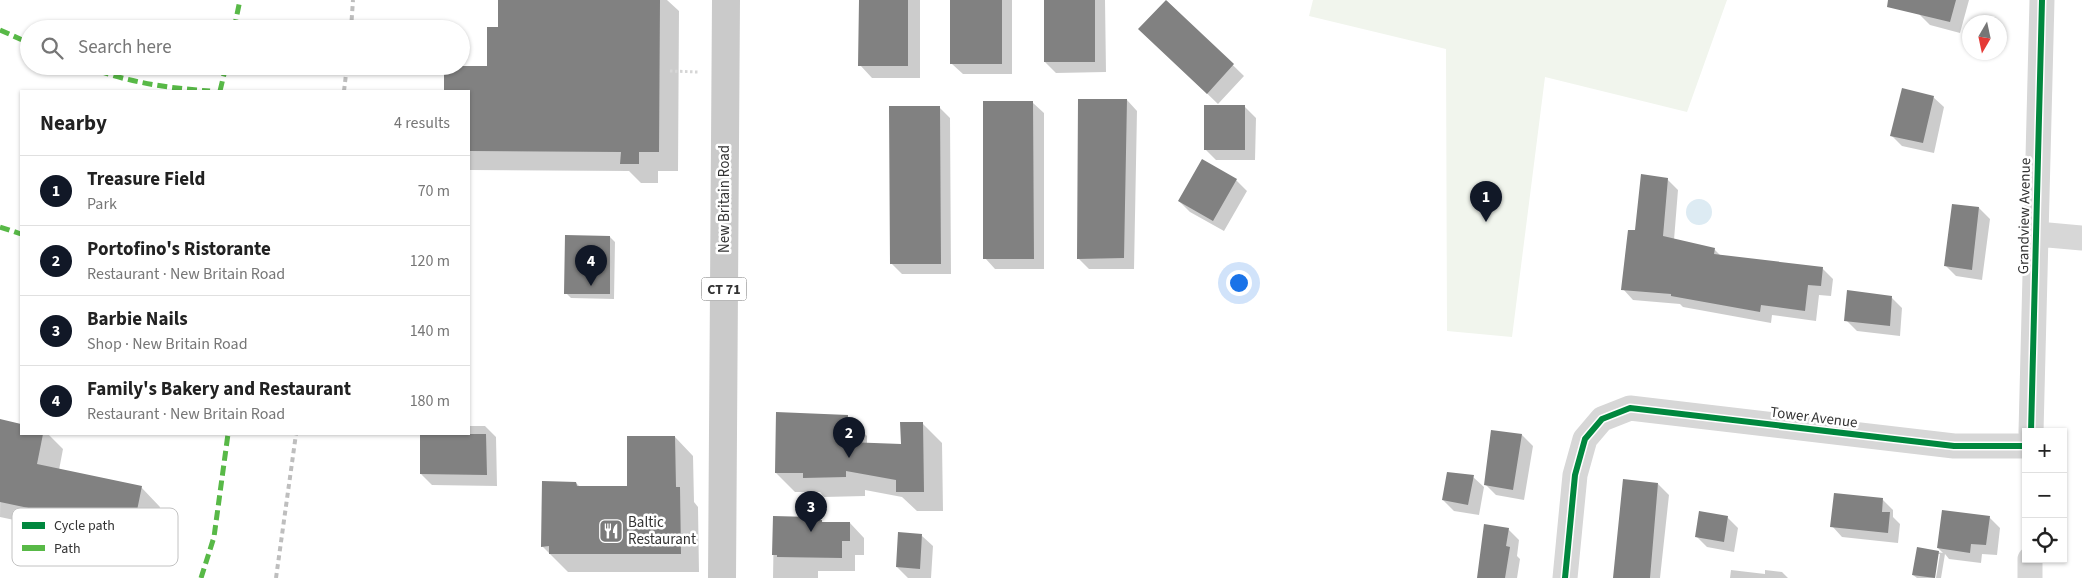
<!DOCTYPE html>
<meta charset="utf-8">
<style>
body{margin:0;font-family:"Source Sans 3",sans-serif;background:#f6f6f6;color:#222}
.controls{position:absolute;right:15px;bottom:15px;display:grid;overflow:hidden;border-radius:0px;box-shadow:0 1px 4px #0004}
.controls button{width:45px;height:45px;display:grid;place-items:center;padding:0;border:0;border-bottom:1px solid #e0e0e0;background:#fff;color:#222;font:25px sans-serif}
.compass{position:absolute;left:1962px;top:15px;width:45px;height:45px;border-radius:50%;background:#fff;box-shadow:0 1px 4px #0004;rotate:189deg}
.you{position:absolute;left:1238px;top:282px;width:18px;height:18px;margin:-12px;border:4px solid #fff;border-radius:50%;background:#1a73e8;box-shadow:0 0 0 8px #1a73e833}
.badge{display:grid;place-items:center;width:32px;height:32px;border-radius:50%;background:#111827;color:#fff;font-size:16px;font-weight:700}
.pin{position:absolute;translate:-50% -41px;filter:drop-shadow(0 1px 2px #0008)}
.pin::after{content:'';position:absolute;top:26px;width:18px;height:15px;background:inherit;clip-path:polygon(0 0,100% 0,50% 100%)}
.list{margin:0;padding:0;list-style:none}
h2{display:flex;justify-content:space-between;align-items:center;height:65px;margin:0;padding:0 20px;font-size:21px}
h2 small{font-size:16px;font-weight:400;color:#767676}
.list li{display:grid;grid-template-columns:32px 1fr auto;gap:15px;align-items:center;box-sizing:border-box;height:70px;padding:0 20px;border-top:1px solid #e0e0e0}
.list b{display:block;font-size:19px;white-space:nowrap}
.list p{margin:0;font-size:16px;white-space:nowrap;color:#767676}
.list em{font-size:16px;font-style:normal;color:#767676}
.icon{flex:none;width:28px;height:28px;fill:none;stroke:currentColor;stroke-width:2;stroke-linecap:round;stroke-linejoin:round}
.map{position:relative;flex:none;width:2082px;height:578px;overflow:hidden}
.search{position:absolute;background:#fff;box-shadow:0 1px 4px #0004;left:20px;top:20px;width:450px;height:55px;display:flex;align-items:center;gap:12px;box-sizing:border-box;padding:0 18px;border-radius:28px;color:#767676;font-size:19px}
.panel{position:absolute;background:#fff;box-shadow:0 1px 4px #0004;left:20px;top:90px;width:450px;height:345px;border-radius:0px}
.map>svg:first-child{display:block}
</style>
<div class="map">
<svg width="2082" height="578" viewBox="0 0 2082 578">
<rect width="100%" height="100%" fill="#fff"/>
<path fill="#f1f5ed" d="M 1313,0 L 1727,0 L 1687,112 L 1545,77 L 1512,337 L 1447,331 L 1446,49 L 1309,16 Z"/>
<path fill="#ddebf3" d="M1686 212a13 13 0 1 1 26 0a13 13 0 1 1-26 0Z"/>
<path fill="#0003" d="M 499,0 L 667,0 L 679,11 L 678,171 L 658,171 L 658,183 L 641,183 L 629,171 L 469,170 L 469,91 L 445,91 L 445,67 L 488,67 L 499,28 Z
M 860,0 L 920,0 L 920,78 L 872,78 L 860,65 Z
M 952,0 L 1012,0 L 1012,74 L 963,74 L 952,64 Z
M 1045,0 L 1105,0 L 1106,72 L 1056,73 L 1045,62 Z
M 1917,0 L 1969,0 L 1960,33 L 1930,25 L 1919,14 Z
M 1167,1 L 1244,76 L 1218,104 L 1140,29 Z
M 1933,97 L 1944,107 L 1934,153 L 1902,146 L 1891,135 Z
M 1127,100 L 1137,111 L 1134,269 L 1089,269 L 1078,258 Z
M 1033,103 L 1044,113 L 1044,269 L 995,269 L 985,258 Z
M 939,107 L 950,118 L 951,274 L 902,274 L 891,263 Z
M 1245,107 L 1256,118 L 1255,160 L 1216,160 L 1205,149 Z
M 1667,179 L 1678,190 L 1674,240 L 1714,249 L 1722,257 L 1822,268 L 1833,279 L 1831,296 L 1819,295 L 1816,321 L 1772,315 L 1771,323 L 1683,307 L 1680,304 L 1633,300 L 1623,289 L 1636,232 Z
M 1236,180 L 1247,191 L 1224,231 L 1190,212 L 1179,201 Z
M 1953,205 L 1979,208 L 1990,219 L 1982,280 L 1956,276 L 1945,265 Z
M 610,237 L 615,242 L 614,299 L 571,298 L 566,293 Z
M 1892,298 L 1902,308 L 1900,336 L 1857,331 L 1846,320 Z
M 847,416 L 867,436 L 867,444 L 902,445 L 922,423 L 942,443 L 943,511 L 917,511 L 902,497 L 865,490 L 865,496 L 824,497 L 820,492 L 795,492 L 776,473 Z
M 1,421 L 21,425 L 21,434 L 48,434 L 63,449 L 59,470 L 141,487 L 160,507 L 152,549 L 0,517 Z
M 469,426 L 485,426 L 496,437 L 497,486 L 432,485 L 421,474 L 421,434 L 469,434 Z
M 1492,432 L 1522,435 L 1533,446 L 1524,500 L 1496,495 L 1485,484 Z
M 675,437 L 693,456 L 694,502 L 698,507 L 699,572 L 568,572 L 542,546 L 576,483 L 580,487 L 628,488 Z
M 1473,477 L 1484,487 L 1479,515 L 1454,511 L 1443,500 Z
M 1658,484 L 1669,495 L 1660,578 L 1614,578 Z
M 1883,500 L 1893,510 L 1893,517 L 1900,524 L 1898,543 L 1842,537 L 1832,526 Z
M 1727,517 L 1738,528 L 1734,552 L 1707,547 L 1696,536 Z
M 1989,517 L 2000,528 L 1997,555 L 1982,554 L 1981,563 L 1949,559 L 1945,554 L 1941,578 L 1936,578 L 1940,554 L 1938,554 L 1934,578 L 1917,578 L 1913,575 L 1918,549 L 1943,553 L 1938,548 Z
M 774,518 L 811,518 L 814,521 L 821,521 L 824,523 L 850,523 L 864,538 L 864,555 L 855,555 L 855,571 L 818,571 L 818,578 L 773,578 Z
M 1508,529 L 1519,540 L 1517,556 L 1520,559 L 1517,578 L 1478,578 Z
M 922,536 L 933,546 L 931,578 L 908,578 L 897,567 Z
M 1731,570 L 1765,574 L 1765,570 L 1782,572 L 1788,578 L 1730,578 Z"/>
<path fill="#818181" d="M 498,0 L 660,0 L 659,152 L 639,152 L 639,164 L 620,164 L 621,152 L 469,151 L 469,91 L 444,91 L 444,66 L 487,66 L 487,27 L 498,27 Z
M 859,0 L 908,0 L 908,66 L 858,66 Z
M 950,0 L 1002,0 L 1002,64 L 950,64 Z
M 1044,0 L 1095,0 L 1095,62 L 1044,62 Z
M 1166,0 L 1234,64 L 1207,94 L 1138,29 Z
M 1888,0 L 1956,0 L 1950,22 L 1887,7 Z
M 1902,88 L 1934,96 L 1923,143 L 1890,136 Z
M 1078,99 L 1127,99 L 1124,258 L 1077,259 Z
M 983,101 L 1033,101 L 1034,259 L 983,259 Z
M 1204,105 L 1245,105 L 1245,150 L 1204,150 Z
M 889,106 L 940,106 L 941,264 L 890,264 Z
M 1202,159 L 1237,179 L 1213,221 L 1178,201 Z
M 1641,174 L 1668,178 L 1663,236 L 1715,248 L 1714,254 L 1823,267 L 1821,286 L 1808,285 L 1805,311 L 1761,305 L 1760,312 L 1671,296 L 1671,294 L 1621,290 L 1628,230 L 1635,230 Z
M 1952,204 L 1979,207 L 1972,270 L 1944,266 Z
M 565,235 L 610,236 L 610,294 L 564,294 Z
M 1847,290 L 1892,296 L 1890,326 L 1844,321 Z
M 776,412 L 848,415 L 847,442 L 901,444 L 900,422 L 923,422 L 924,492 L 896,492 L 896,480 L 846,471 L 846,477 L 803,478 L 803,473 L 775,473 Z
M 0,419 L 21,424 L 21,434 L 43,434 L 37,464 L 142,486 L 133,530 L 0,502 Z
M 1491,430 L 1522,434 L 1513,490 L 1484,485 Z
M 420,434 L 486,434 L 487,475 L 420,474 Z
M 627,436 L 675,436 L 676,487 L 680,487 L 681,554 L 549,554 L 549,546 L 541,547 L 542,481 L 576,482 L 577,486 L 627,486 Z
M 1447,472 L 1474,475 L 1468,505 L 1442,500 Z
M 1623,479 L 1658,483 L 1650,578 L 1613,578 Z
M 1834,493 L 1883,498 L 1882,512 L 1890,512 L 1888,533 L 1830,527 Z
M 1942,510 L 1990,516 L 1986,545 L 1971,544 L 1970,553 L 1937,548 Z
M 1699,511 L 1728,516 L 1724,542 L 1695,537 Z
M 773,516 L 812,517 L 812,520 L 822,520 L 822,522 L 850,522 L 850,541 L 842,541 L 842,558 L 777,557 L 777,555 L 772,555 Z
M 1484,524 L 1509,528 L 1506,546 L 1510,547 L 1505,578 L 1477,578 Z
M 898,532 L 922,534 L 920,569 L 896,567 Z
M 1917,547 L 1939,551 L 1935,578 L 1912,575 Z"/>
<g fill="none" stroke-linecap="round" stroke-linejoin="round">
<path stroke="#d6d6d6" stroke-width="3" stroke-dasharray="2.5 2.5" stroke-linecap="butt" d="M 670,71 L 698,72"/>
<path stroke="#d7d7d7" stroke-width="25" d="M 2037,234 L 2082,238
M 2031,432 L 2042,0
M 1565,578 L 1575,475 L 1585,439 L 1602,419 L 1630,408 L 1954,446 L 2026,446
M 2030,578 L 2030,559"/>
<path stroke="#cacaca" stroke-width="28" d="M 722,578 L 726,0"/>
<path stroke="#bebebe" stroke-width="4" stroke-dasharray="5 4" stroke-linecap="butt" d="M 351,29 L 353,0
M 344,91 L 347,66
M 276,578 L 296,434"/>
<path stroke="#58b947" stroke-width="5" stroke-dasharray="10 5" stroke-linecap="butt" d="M 234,29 L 240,0
M 0,30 L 29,43
M 85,66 C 126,82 166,88 210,91
M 220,91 L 226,66
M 0,227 L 21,234
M 201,578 L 214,537 L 228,434"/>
<g stroke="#fff" stroke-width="9">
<path id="cycleway" d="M 2031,432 L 2042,0
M 1565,578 L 1575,475 L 1585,439 L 1602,419 L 1630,408 L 1954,446 L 2026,446"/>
</g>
<use href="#cycleway" stroke="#00873e" stroke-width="6"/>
</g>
<defs>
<g id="restaurant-square" transform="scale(1.25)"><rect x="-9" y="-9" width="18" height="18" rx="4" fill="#7a7a7a" stroke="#fff"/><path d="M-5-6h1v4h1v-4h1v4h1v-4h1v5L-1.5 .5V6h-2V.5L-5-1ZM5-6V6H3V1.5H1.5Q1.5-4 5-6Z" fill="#fff"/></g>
</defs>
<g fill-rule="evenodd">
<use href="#restaurant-square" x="611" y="531"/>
</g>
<g text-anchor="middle" stroke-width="5" stroke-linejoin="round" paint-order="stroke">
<rect fill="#fff" stroke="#707070" stroke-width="1" x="701.5" y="277.5" width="45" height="23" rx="4"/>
<g font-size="14" font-weight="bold" fill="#333">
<text x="724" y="294">CT 71</text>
</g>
<g font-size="15" fill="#333" stroke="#fff">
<text transform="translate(724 199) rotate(-90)" y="5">New Britain Road</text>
<text transform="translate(2024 216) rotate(-89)" y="5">Grandview Avenue</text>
<text transform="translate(1814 417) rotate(7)" y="5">Tower Avenue</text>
</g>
<g font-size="15" fill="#333" stroke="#fff" text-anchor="start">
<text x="628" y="527">Baltic<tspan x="628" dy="17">Restaurant</tspan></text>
</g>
</g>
<rect x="12" y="508" width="166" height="58" rx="8" fill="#fff" stroke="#c2c2c2" stroke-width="1"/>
<rect x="22" y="522" width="23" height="7" fill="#00873e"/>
<rect x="22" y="545" width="23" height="6" fill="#58b947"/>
<g font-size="14" fill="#333">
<text x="54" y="530">Cycle path</text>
<text x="54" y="553">Path</text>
</g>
</svg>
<div class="controls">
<button>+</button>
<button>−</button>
<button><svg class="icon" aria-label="locate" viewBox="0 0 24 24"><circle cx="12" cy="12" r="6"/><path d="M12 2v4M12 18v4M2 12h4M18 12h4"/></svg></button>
</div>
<svg class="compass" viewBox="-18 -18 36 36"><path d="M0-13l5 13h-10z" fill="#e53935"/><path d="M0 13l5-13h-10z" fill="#767676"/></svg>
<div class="you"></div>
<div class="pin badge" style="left:1486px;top:222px">1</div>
<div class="pin badge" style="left:849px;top:458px">2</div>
<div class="pin badge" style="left:811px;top:532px">3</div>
<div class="pin badge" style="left:591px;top:286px">4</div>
<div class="search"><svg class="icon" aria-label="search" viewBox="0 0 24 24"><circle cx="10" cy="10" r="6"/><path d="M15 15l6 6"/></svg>Search here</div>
<section class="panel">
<h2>Nearby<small>4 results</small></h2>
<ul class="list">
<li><span class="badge">1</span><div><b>Treasure Field</b><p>Park</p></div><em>70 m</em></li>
<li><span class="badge">2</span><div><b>Portofino's Ristorante</b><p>Restaurant · New Britain Road</p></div><em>120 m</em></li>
<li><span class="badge">3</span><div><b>Barbie Nails</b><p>Shop · New Britain Road</p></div><em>140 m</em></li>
<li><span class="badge">4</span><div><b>Family's Bakery and Restaurant</b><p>Restaurant · New Britain Road</p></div><em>180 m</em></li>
</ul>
</section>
</div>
